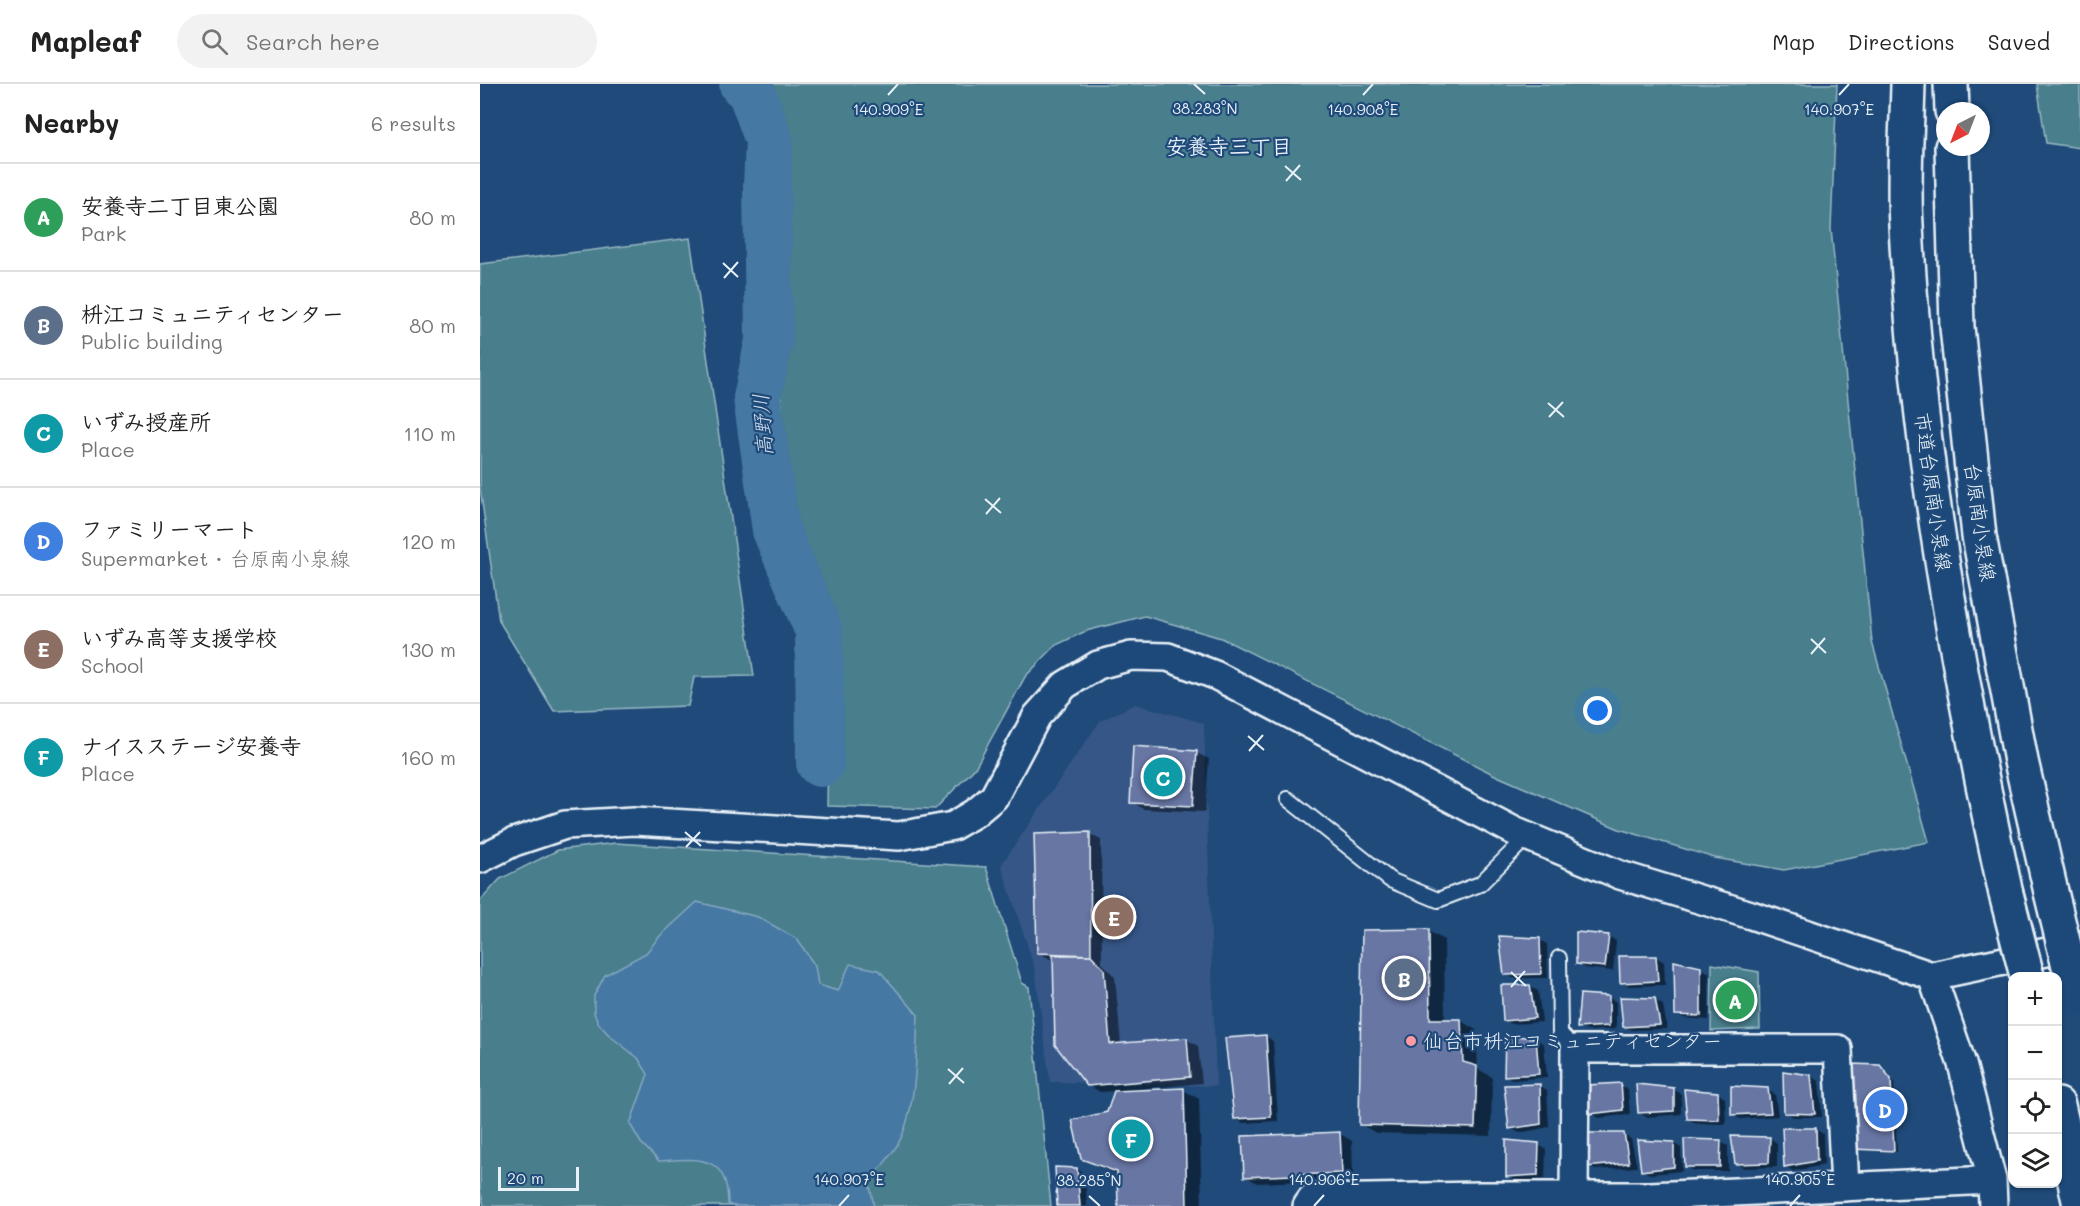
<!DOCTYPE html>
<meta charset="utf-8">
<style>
body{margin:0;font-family:Mali,"Klee One",sans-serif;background:#f2f2f2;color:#222}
.controls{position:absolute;right:18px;bottom:18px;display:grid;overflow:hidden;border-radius:12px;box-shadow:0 2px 4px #0004}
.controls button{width:54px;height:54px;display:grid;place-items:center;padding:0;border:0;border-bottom:2px solid #e0e0e0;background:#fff;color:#222;font:30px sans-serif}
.compass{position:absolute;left:1456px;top:18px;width:54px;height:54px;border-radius:50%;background:#fff;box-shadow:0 2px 4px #0004;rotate:222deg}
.scale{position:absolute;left:18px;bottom:15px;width:81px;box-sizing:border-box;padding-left:6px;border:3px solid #e8f1f8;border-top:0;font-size:16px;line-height:21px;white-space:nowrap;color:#e8f1f8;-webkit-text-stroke:4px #1f4a7a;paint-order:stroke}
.you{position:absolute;left:1118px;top:627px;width:21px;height:21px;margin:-15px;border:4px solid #fff;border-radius:50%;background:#1a73e8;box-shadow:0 0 0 9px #1a73e833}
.badge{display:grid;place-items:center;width:39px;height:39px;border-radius:50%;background:#1a73e8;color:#fff;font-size:20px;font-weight:700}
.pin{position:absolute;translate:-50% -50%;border:3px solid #fff;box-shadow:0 2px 6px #0006}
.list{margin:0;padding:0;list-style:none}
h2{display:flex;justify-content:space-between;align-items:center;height:78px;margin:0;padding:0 24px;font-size:26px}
h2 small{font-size:20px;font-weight:400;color:#767676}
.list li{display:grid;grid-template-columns:39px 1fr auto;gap:18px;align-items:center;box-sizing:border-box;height:108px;padding:0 24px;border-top:2px solid #e0e0e0}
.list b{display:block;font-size:22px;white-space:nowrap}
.list p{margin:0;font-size:20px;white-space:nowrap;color:#767676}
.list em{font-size:20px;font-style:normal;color:#767676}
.icon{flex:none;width:33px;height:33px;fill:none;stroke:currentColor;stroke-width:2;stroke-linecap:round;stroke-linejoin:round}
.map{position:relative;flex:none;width:1600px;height:1122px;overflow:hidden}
header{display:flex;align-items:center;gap:36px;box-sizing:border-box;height:84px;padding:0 30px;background:#fff;border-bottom:2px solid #e0e0e0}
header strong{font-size:28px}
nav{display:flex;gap:33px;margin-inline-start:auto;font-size:21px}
.search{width:420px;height:54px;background:#f2f2f2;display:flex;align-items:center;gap:15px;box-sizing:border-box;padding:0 21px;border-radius:33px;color:#767676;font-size:22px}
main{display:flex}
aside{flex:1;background:#fff}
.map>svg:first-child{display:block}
</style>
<header>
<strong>Mapleaf</strong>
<div class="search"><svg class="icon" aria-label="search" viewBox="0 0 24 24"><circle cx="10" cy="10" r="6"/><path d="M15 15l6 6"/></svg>Search here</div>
<nav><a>Map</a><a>Directions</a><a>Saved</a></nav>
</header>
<main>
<aside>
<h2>Nearby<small>6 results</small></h2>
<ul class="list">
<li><span class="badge" style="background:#2e9e5b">A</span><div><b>安養寺二丁目東公園</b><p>Park</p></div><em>80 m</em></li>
<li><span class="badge" style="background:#5c6f8a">B</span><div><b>枡江コミュニティセンター</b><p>Public building</p></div><em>80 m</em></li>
<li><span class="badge" style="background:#0f9aa8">C</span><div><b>いずみ授産所</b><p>Place</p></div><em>110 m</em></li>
<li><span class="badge" style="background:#3f7fe0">D</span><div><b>ファミリーマート</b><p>Supermarket · 台原南小泉線</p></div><em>120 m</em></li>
<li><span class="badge" style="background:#8d6e63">E</span><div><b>いずみ高等支援学校</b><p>School</p></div><em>130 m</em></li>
<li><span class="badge" style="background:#0f9aa8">F</span><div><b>ナイスステージ安養寺</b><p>Place</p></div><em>160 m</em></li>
</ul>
</aside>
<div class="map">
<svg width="1600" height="1122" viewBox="0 0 1600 1122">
<rect width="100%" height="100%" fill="#1f4a7a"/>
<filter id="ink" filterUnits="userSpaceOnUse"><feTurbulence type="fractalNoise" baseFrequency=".0167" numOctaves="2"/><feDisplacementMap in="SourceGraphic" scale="12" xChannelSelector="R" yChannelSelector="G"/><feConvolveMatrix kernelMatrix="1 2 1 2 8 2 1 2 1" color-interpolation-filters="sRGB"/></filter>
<g filter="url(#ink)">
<path fill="#355787" d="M 655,620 L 724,639 L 736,1002 L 570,998 L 555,885 L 521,781 L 620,637 Z"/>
<path fill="#497e8c" stroke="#98b8c2" stroke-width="1.5" d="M 274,0 L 1357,0 L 1351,145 L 1392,558 L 1449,758 L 1304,786 L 1235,774 L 1139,745 L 1017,692 L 741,554 L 665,532 L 606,547 L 576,561 L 545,593 L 495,684 L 455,725 L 347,722 L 350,552 L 310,443 L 297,255 L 294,53 Z
M 1557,0 L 1600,0 L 1600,64 L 1566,59 Z
M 210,154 L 274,592 L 214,593 L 208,622 L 74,627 L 19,537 L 0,404 L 0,180 Z
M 136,759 L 506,783 L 542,899 L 549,903 L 571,1122 L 4,1122 L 0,1106 L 0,817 L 20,795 L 78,766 Z
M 1232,880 L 1279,888 L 1280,945 L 1231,947 Z"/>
<path fill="#4478a2" stroke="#86a8c4" stroke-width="1.5" d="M 217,818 L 278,833 L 317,855 L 335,882 L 338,901 L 358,907 L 370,880 L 399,886 L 438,931 C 436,970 437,1015 422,1052 C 415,1068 400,1084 389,1098 L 394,1122 L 253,1122 L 248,1120 C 248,1070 219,1074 179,1077 L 161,1059 L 150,1040 L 168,990 L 158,974 L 130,952 L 119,940 L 114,929 L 114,912 L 125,891 L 166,869 L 180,852 Z"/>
<path fill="#0007" d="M 654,664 L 717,669 L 729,675 L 725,728 L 663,725 L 652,718 Z
M 609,750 L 621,756 L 622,879 L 635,893 L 641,961 L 706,955 L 718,962 L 722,999 L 658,1005 L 658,1007 L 703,1006 L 719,1015 L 722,1122 L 639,1122 L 639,1091 L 619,1083 L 602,1074 L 628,1029 L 636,1007 L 620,1008 L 608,1001 L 575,875 L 570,875 L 558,868 Z
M 948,847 L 964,856 L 965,936 L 981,937 L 996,946 L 998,985 L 1012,993 L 1011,1052 L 896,1049 L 880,1040 Z
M 1128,852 L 1136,857 L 1133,887 L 1105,884 L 1097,879 Z
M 1060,856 L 1067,860 L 1068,894 L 1033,894 L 1026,890 Z
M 1176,873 L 1184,878 L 1185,901 L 1149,902 L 1141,898 Z
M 1221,884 L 1229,889 L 1229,936 L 1204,934 L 1196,930 Z
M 1050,903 L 1058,907 L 1062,938 L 1032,940 L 1024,936 Z
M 1129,913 L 1136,918 L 1136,945 L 1107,947 L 1099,943 Z
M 1175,916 L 1183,921 L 1187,945 L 1152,946 L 1144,942 Z
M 785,952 L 793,957 L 798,1037 L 763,1039 L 755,1034 Z
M 1056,955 L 1064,960 L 1067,993 L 1033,996 L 1025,991 Z
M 1399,983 L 1414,998 L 1417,1068 L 1378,1066 L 1375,1064 Z
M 1331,992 L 1339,997 L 1342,1033 L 1313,1033 L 1306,1028 Z
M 1059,1001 L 1067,1006 L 1069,1043 L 1039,1049 L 1031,1044 Z
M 1140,1001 L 1148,1005 L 1150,1030 L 1119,1034 L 1112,1029 Z
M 1193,1005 L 1201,1010 L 1201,1030 L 1167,1033 L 1159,1029 Z
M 1287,1006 L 1295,1010 L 1298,1032 L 1260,1035 L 1252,1030 Z
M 1237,1009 L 1245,1014 L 1246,1040 L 1216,1039 L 1208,1035 Z
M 1336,1045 L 1343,1050 L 1344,1081 L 1313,1087 L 1305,1082 Z
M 860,1050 L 872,1057 L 873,1095 L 777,1099 L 765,1092 Z
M 1144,1051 L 1151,1055 L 1157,1083 L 1115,1086 L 1108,1082 Z
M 1290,1054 L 1297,1059 L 1297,1083 L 1264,1084 L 1256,1079 Z
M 1240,1058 L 1248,1062 L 1248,1087 L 1214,1087 L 1206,1082 Z
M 1194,1059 L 1201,1064 L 1202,1087 L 1170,1090 L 1162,1086 Z
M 1058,1061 L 1066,1065 L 1065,1095 L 1035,1097 L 1028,1092 Z
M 597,1085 L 605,1090 L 607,1122 L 579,1122 Z"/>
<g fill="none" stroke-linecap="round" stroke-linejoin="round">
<path stroke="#4478a2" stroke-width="48" d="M 263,0 L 271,7 L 289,56 L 287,102 L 289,256 L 277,314 L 296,446 L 339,547 L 340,679"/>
</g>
<path fill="#6876a4" stroke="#e8f1f8" stroke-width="1.5" d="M 653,662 L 717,667 L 713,722 L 650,719 Z
M 610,748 L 611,871 L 557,869 L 554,750 Z
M 949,845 L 950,935 L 981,935 L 983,978 L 997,982 L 995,1044 L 879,1041 L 882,846 Z
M 1096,848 L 1129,851 L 1125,883 L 1096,880 Z
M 1019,852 L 1060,854 L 1061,890 L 1024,891 Z
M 573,871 L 611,871 L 624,885 L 630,960 L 707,954 L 710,993 L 607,1002 L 575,961 Z
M 1139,872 L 1176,872 L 1178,897 L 1140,899 Z
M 1194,877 L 1221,883 L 1221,932 L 1195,931 Z
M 1021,901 L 1050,901 L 1055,934 L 1023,937 Z
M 1100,910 L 1129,912 L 1129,942 L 1097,944 Z
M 1140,913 L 1175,914 L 1180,941 L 1143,943 Z
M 786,951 L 791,1033 L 754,1035 L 745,954 Z
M 1025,951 L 1056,954 L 1059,990 L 1024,992 Z
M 1371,980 L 1400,981 L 1411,995 L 1414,1067 L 1373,1065 Z
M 1303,987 L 1331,991 L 1335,1030 L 1304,1029 Z
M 1141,999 L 1143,1026 L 1110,1030 L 1107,1001 Z
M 1060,1000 L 1061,1040 L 1029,1045 L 1024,1001 Z
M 1156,1000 L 1194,1004 L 1194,1027 L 1158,1029 Z
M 1251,1002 L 1288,1004 L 1291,1029 L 1251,1031 Z
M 704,1004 L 707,1122 L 638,1122 L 637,1088 L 601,1075 L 592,1036 L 627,1028 L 634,1007 Z
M 1204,1005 L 1238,1008 L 1239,1036 L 1207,1035 Z
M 1302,1044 L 1336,1044 L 1337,1077 L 1304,1083 Z
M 860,1048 L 862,1089 L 764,1093 L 762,1052 Z
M 1107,1049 L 1144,1049 L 1149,1079 L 1106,1083 Z
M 1251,1052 L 1290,1053 L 1289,1079 L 1255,1080 Z
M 1204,1055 L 1241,1056 L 1240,1083 L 1205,1083 Z
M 1026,1056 L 1059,1059 L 1058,1091 L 1026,1093 Z
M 1157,1056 L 1194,1058 L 1194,1083 L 1161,1087 Z
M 575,1083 L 597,1084 L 600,1122 L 577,1122 Z"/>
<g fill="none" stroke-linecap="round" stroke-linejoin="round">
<g stroke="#e8f1f8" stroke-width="18">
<path id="service" d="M 808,715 L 910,796 L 958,816 L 1000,800 L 1047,753
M 1079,874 L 1080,949 L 1095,965"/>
</g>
<g stroke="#e8f1f8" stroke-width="32">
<path id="minor" d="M 0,775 L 34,758 L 85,741 L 154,737 L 419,752 L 473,742 L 495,729 L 514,713 L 557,632 L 585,601 L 618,581 L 651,572 L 688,573 L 735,591 L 1034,747 L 1140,791 L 1271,831 L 1452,892 L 1600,861
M 1452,892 L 1482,980 L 1512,1096 L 1513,1122
M 1094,1112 L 1095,965 L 1358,965 L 1365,1103
M 827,1122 L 832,1115 L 1001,1112 L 1170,1112 L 1512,1096"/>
</g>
<g stroke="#e8f1f8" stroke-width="38">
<path id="tertiary" d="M 1428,0 C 1427,47 1423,94 1426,141 C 1437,367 1478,589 1526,810
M 1471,0 L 1472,27
M 1472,63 L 1477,243 L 1499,452 L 1541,677 L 1571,808
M 1578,1021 L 1600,1121"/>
</g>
<use href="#service" stroke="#1f4a7a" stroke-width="14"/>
<use href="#minor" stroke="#1f4a7a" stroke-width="27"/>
<use href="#tertiary" stroke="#1f4a7a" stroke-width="33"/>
<g stroke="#e8f1f8" stroke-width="38" stroke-linecap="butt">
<path id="tertiary-bridge" d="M 1571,808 L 1597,915
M 1526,810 L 1547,892"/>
</g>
<use href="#tertiary-bridge" stroke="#1f4a7a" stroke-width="33"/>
</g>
</g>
<path fill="none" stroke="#e8f1f8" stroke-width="2" d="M 714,0 L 725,10M 408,11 L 418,0M 883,11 L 893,0M 1359,11 L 1369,0M 805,82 L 821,96M 806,97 L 820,81M 243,179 L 258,193M 244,194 L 258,178M 1068,319 L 1084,333M 1069,333 L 1083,318M 505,415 L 521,429M 506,430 L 520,414M 1331,555 L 1346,569M 1331,570 L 1345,554M 768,652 L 784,666M 769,667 L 783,651M 205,748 L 221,762M 206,763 L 220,748M 1031,888 L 1046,902M 1031,903 L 1045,887M 468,985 L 484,999M 469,1000 L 483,984M 609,1112 L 620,1122M 359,1122 L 369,1111M 834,1122 L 844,1111M 1310,1122 L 1320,1111"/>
<circle fill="#ff9aa2" stroke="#1f4a7a" stroke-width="2" cx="931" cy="957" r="6"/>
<g text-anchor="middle" stroke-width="4.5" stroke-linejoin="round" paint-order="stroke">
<g font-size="20" fill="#e8f1f8" stroke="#1f4a7a">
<text transform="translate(1453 408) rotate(82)" y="7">市道台原南小泉線</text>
<text transform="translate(1500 438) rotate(82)" y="7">台原南小泉線</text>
</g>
<g font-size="20" fill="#e8f1f8" stroke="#1f4a7a" text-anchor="start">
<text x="943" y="964">仙台市枡江コミュニティセンター</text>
</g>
<g font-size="21" font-weight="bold" fill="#e8f1f8" stroke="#1f4a7a">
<text x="749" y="70">安養寺三丁目</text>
</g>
<g font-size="21" font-style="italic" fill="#cfdfeb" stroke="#1f4a7a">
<text transform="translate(283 341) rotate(-94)" y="7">高野川</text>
</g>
</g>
<g font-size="15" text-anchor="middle" fill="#e8f1f8" stroke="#1f4a7a" stroke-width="4.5" stroke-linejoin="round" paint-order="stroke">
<text x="725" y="30">38.283°N</text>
<text x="408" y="31">140.909°E</text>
<text x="883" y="31">140.908°E</text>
<text x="1359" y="31">140.907°E</text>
<text x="369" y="1101">140.907°E</text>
<text x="844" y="1101">140.906°E</text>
<text x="1320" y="1101">140.905°E</text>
<text x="609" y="1102">38.285°N</text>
</g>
</svg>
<div class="controls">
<button>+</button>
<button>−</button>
<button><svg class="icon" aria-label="locate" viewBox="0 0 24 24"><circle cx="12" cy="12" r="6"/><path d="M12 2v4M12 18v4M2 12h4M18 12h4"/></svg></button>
<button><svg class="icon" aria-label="layers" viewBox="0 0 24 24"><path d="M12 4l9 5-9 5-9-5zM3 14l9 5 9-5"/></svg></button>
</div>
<svg class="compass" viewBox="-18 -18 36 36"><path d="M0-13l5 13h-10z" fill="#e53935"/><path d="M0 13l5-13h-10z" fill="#767676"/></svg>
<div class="scale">20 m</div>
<div class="you"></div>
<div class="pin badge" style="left:1255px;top:916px;background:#2e9e5b">A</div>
<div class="pin badge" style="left:924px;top:894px;background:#5c6f8a">B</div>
<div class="pin badge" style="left:683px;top:693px;background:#0f9aa8">C</div>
<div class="pin badge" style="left:1405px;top:1025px;background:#3f7fe0">D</div>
<div class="pin badge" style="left:634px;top:833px;background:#8d6e63">E</div>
<div class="pin badge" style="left:651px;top:1055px;background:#0f9aa8">F</div>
</div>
</main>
